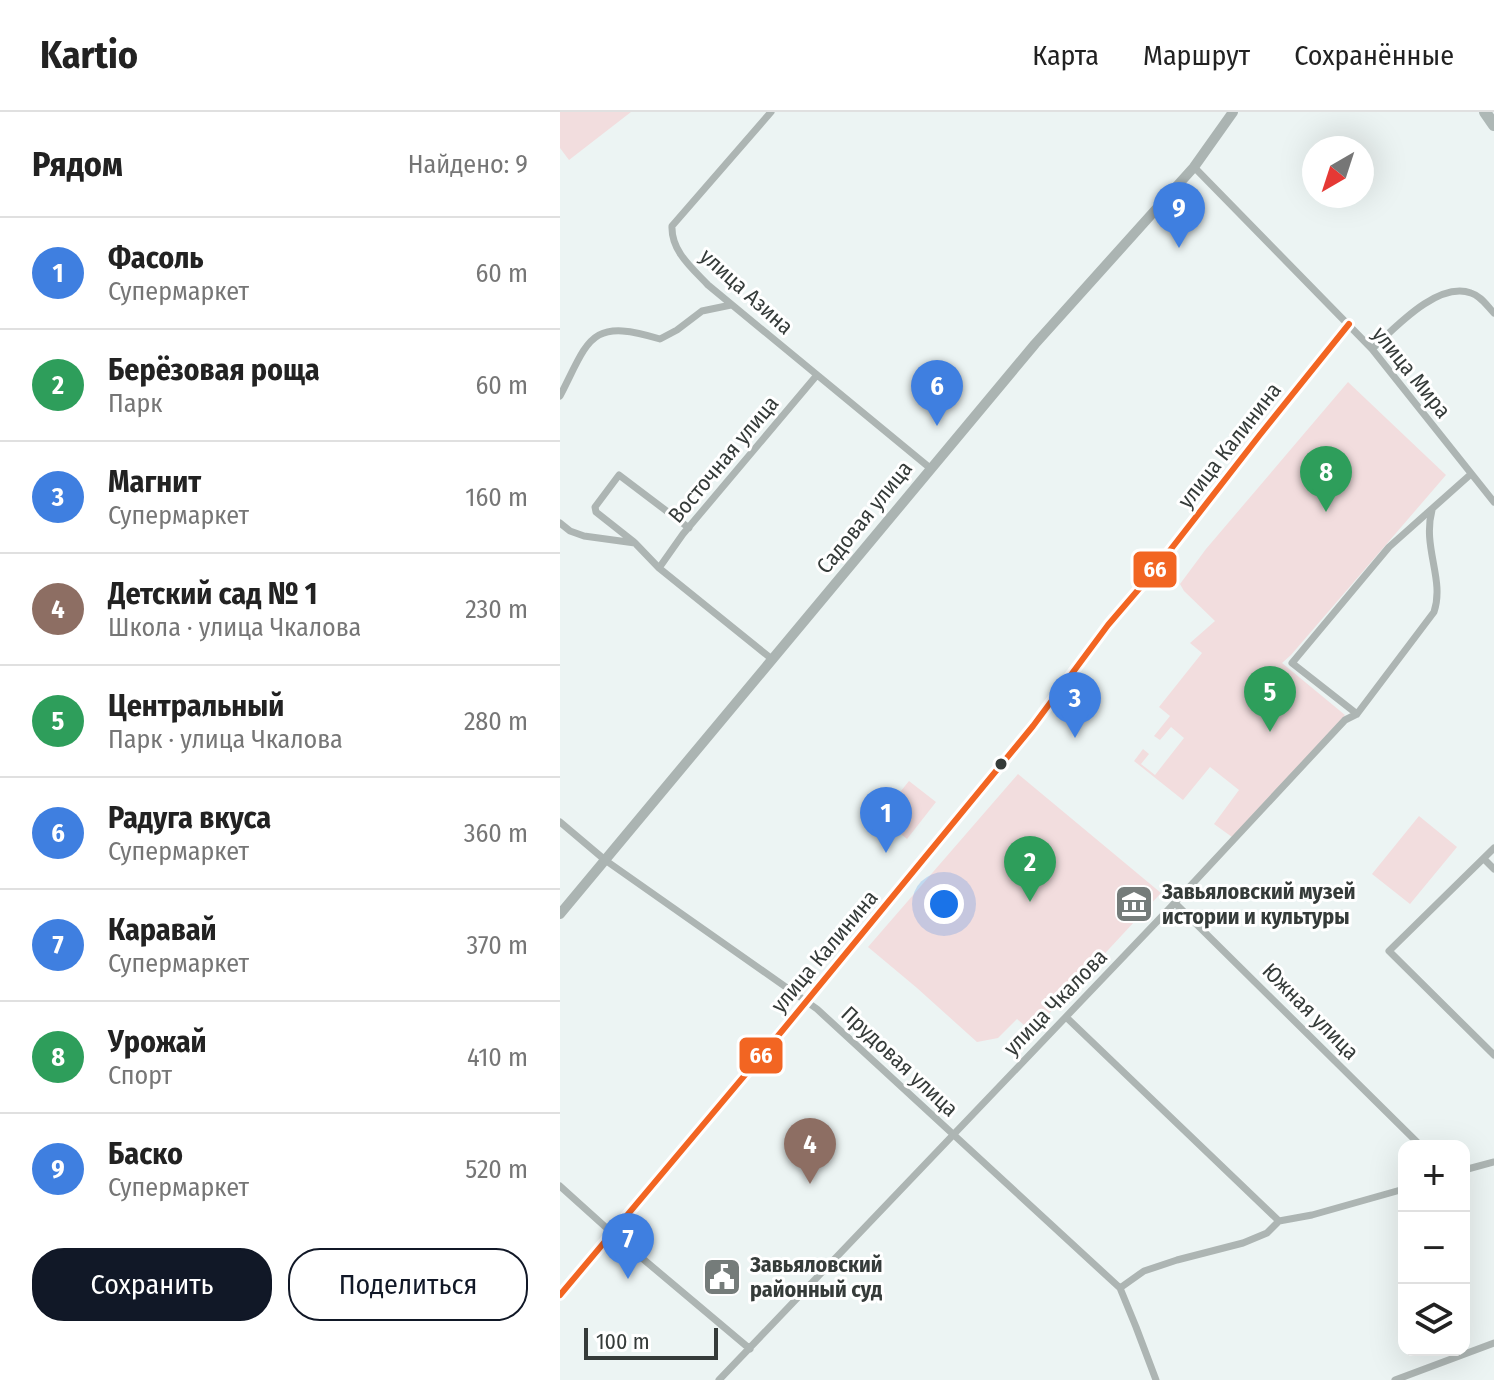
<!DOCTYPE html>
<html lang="ru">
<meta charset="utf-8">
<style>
body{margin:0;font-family:"Fira Sans Condensed",sans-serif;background:#f2f2f2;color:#222}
.controls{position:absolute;right:24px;bottom:24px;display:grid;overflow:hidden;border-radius:16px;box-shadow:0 8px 32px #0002}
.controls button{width:72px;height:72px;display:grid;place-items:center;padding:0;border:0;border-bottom:2px solid #e0e0e0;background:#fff;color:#222;font:40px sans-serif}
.compass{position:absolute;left:742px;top:24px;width:72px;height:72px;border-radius:50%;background:#fff;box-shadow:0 8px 32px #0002;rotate:219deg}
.scale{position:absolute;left:24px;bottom:20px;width:134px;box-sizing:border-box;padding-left:8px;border:4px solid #353b39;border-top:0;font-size:22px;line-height:28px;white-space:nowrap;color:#353b39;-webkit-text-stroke:6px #fff;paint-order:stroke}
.you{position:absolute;left:384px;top:792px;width:28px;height:28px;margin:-20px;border:6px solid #fff;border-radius:50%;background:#1a73e8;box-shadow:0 0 0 12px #1a73e833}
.badge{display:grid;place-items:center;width:52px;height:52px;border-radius:50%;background:#111827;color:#fff;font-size:26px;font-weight:700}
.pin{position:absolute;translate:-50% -66px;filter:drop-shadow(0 2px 4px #0008)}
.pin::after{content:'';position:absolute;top:42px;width:28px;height:24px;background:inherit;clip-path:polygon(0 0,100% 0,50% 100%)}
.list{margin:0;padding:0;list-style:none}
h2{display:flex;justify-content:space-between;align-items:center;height:104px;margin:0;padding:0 32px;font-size:34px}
h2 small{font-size:26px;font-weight:400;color:#767676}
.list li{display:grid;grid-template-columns:52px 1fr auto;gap:24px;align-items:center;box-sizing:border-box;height:112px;padding:0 32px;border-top:2px solid #e0e0e0}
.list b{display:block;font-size:30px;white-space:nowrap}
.list p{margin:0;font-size:26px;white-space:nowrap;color:#767676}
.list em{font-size:26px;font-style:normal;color:#767676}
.actions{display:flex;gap:16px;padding:24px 32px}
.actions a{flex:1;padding:18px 0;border:2px solid #111827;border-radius:32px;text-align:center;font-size:28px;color:#111827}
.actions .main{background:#111827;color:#fff}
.icon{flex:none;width:44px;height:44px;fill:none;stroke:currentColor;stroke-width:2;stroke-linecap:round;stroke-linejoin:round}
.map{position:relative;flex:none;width:934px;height:1268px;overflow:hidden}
header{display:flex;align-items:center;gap:48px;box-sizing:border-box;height:112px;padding:0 40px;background:#fff;border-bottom:2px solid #e0e0e0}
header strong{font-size:38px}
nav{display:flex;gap:44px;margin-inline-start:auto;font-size:28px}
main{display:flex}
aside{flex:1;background:#fff}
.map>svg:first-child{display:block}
</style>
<header>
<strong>Kartio</strong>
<nav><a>Карта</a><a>Маршрут</a><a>Сохранённые</a></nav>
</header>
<main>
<aside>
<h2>Рядом<small>Найдено: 9</small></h2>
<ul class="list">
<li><span class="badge" style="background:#3f7fe0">1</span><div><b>Фасоль</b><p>Супермаркет</p></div><em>60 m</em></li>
<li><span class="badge" style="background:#2e9e5b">2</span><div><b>Берёзовая роща</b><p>Парк</p></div><em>60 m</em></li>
<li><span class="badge" style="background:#3f7fe0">3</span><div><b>Магнит</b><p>Супермаркет</p></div><em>160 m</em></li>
<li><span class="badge" style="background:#8d6e63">4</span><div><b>Детский сад № 1</b><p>Школа · улица Чкалова</p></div><em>230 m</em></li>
<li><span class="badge" style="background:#2e9e5b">5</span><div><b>Центральный</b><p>Парк · улица Чкалова</p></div><em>280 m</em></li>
<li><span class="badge" style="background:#3f7fe0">6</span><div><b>Радуга вкуса</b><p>Супермаркет</p></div><em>360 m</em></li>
<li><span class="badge" style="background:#3f7fe0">7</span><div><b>Каравай</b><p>Супермаркет</p></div><em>370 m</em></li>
<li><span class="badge" style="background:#2e9e5b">8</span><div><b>Урожай</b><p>Спорт</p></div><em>410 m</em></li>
<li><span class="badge" style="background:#3f7fe0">9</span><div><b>Баско</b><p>Супермаркет</p></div><em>520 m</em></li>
</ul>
<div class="actions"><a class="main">Сохранить</a><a>Поделиться</a></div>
</aside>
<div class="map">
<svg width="934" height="1268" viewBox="0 0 934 1268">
<rect width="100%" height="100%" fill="#ecf4f3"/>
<path fill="#f2ddde" d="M 0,0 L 71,0 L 9,48 L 0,36 Z
M 788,270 L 886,363 L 731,543 L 722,551 L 785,603 L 672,725 L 654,712 L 679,678 L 650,655 L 623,688 L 574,649 L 583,637 L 589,642 L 581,652 L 595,663 L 624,626 L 611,615 L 600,628 L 594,624 L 610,604 L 599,595 L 642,541 L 630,531 L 655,509 L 624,479 L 620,472 L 646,437 Z
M 458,662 L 601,781 L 472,920 L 457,907 L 438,926 L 417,930 L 357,876 L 308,835 Z
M 349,669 L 376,690 L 347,727 L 320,705 Z
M 859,704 L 897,735 L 850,792 L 812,762 Z"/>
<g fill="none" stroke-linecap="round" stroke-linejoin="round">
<path stroke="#adb5b3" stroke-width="7" d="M 211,0 L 112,114 C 111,139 132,156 148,173 L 370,356
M 634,55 L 812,237 L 934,390
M 812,237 C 834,217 877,169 911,181 C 921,184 927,194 934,201
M 0,284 C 29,228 29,205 100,227 L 117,218 L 142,199 L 171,193
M 0,411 L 10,419 L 24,424 L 75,431 L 99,456 L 213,548
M 74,430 L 36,400 L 35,395 L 59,363 L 129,416
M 99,456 L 123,422 L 257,263
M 797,602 L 732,551 L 829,435 L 911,362
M 0,710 L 45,748 L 257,897 L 560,1176 L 576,1215 L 596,1268
M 934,736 L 829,839 L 934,943
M 924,747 L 934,757
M 615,791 L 861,1034
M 506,905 L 719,1109
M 904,1058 L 934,1050
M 0,1074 L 51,1120 L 190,1237
M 560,1176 L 584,1159 L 617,1148 L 683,1131 L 707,1121 L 719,1109 L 752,1103 L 844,1077
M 0,1183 L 222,919 L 473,614 L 548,513 L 590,464 L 699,324 L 789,212
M 159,1268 L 608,798 L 785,608 L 797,602 L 874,500 C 885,467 862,436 872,398
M 835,1268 L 934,1231"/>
<path stroke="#abb4b2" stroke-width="10" d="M 0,802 L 475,232 L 634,55 L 673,0"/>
<path stroke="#aeb8b6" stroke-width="12" d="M 925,0 L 934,13"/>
<g stroke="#fff" stroke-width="12">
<path id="bus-1" d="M 0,1183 L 222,919 L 473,614 L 548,513 L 590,464 L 699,324 L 789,212"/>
</g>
<use href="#bus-1" stroke="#f26522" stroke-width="6"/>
</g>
<defs>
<g id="museum-square" transform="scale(2)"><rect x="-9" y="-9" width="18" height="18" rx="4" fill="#757c7a" stroke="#fff"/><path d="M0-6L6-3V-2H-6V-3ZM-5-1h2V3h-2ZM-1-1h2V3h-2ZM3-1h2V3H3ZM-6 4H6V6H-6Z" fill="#fff"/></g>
<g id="civic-square" transform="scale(2)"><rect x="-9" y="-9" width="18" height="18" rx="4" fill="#757c7a" stroke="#fff"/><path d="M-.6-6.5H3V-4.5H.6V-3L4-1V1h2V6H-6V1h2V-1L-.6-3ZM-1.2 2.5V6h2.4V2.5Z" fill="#fff"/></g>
</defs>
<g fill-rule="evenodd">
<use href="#museum-square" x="574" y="792"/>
<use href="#civic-square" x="162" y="1165"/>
</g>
<circle fill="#353b39" stroke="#fff" stroke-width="3" cx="441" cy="652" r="7"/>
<g text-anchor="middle" stroke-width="6" stroke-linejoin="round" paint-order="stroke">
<g font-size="22" fill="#353b39" stroke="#fff">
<text transform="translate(187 179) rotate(42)" y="8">улица Азина</text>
<text transform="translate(852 260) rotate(51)" y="8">улица Мира</text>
<text transform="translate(669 333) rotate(-52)" y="8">улица Калинина</text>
<text transform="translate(163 347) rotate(-50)" y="8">Восточная улица</text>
<text transform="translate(304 405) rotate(-51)" y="8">Садовая улица</text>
<text transform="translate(264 839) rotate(-50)" y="8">улица Калинина</text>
<text transform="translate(495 890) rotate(-46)" y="8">улица Чкалова</text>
<text transform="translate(751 899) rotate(45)" y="8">Южная улица</text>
<text transform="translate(340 949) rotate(43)" y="8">Прудовая улица</text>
</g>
<g font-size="22" font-weight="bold" fill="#353b39" stroke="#fff" text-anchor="start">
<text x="602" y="787">Завьяловский музей<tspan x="602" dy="25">истории и культуры</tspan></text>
<text x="190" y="1160">Завьяловский<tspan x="190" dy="25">районный суд</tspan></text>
</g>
</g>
<g stroke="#fff" stroke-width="3">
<rect x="572" y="438" width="46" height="39" rx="8" fill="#f26522"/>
<rect x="178" y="924" width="46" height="39" rx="8" fill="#f26522"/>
</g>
<g font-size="22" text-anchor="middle" font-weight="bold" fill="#fff">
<text x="595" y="465">66</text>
<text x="201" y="951">66</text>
</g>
</svg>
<div class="controls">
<button>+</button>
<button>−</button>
<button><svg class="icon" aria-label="layers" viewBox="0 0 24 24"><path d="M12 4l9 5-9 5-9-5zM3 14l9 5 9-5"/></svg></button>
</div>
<svg class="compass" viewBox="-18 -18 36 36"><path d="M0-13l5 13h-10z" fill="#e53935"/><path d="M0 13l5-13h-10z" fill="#767676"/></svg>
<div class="scale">100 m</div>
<div class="you"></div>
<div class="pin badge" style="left:326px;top:741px;background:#3f7fe0">1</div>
<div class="pin badge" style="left:470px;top:790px;background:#2e9e5b">2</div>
<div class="pin badge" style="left:515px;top:626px;background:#3f7fe0">3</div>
<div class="pin badge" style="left:250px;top:1072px;background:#8d6e63">4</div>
<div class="pin badge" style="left:710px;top:620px;background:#2e9e5b">5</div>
<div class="pin badge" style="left:377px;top:314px;background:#3f7fe0">6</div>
<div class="pin badge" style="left:68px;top:1167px;background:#3f7fe0">7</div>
<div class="pin badge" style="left:766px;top:400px;background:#2e9e5b">8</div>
<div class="pin badge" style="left:619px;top:136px;background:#3f7fe0">9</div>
</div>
</main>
